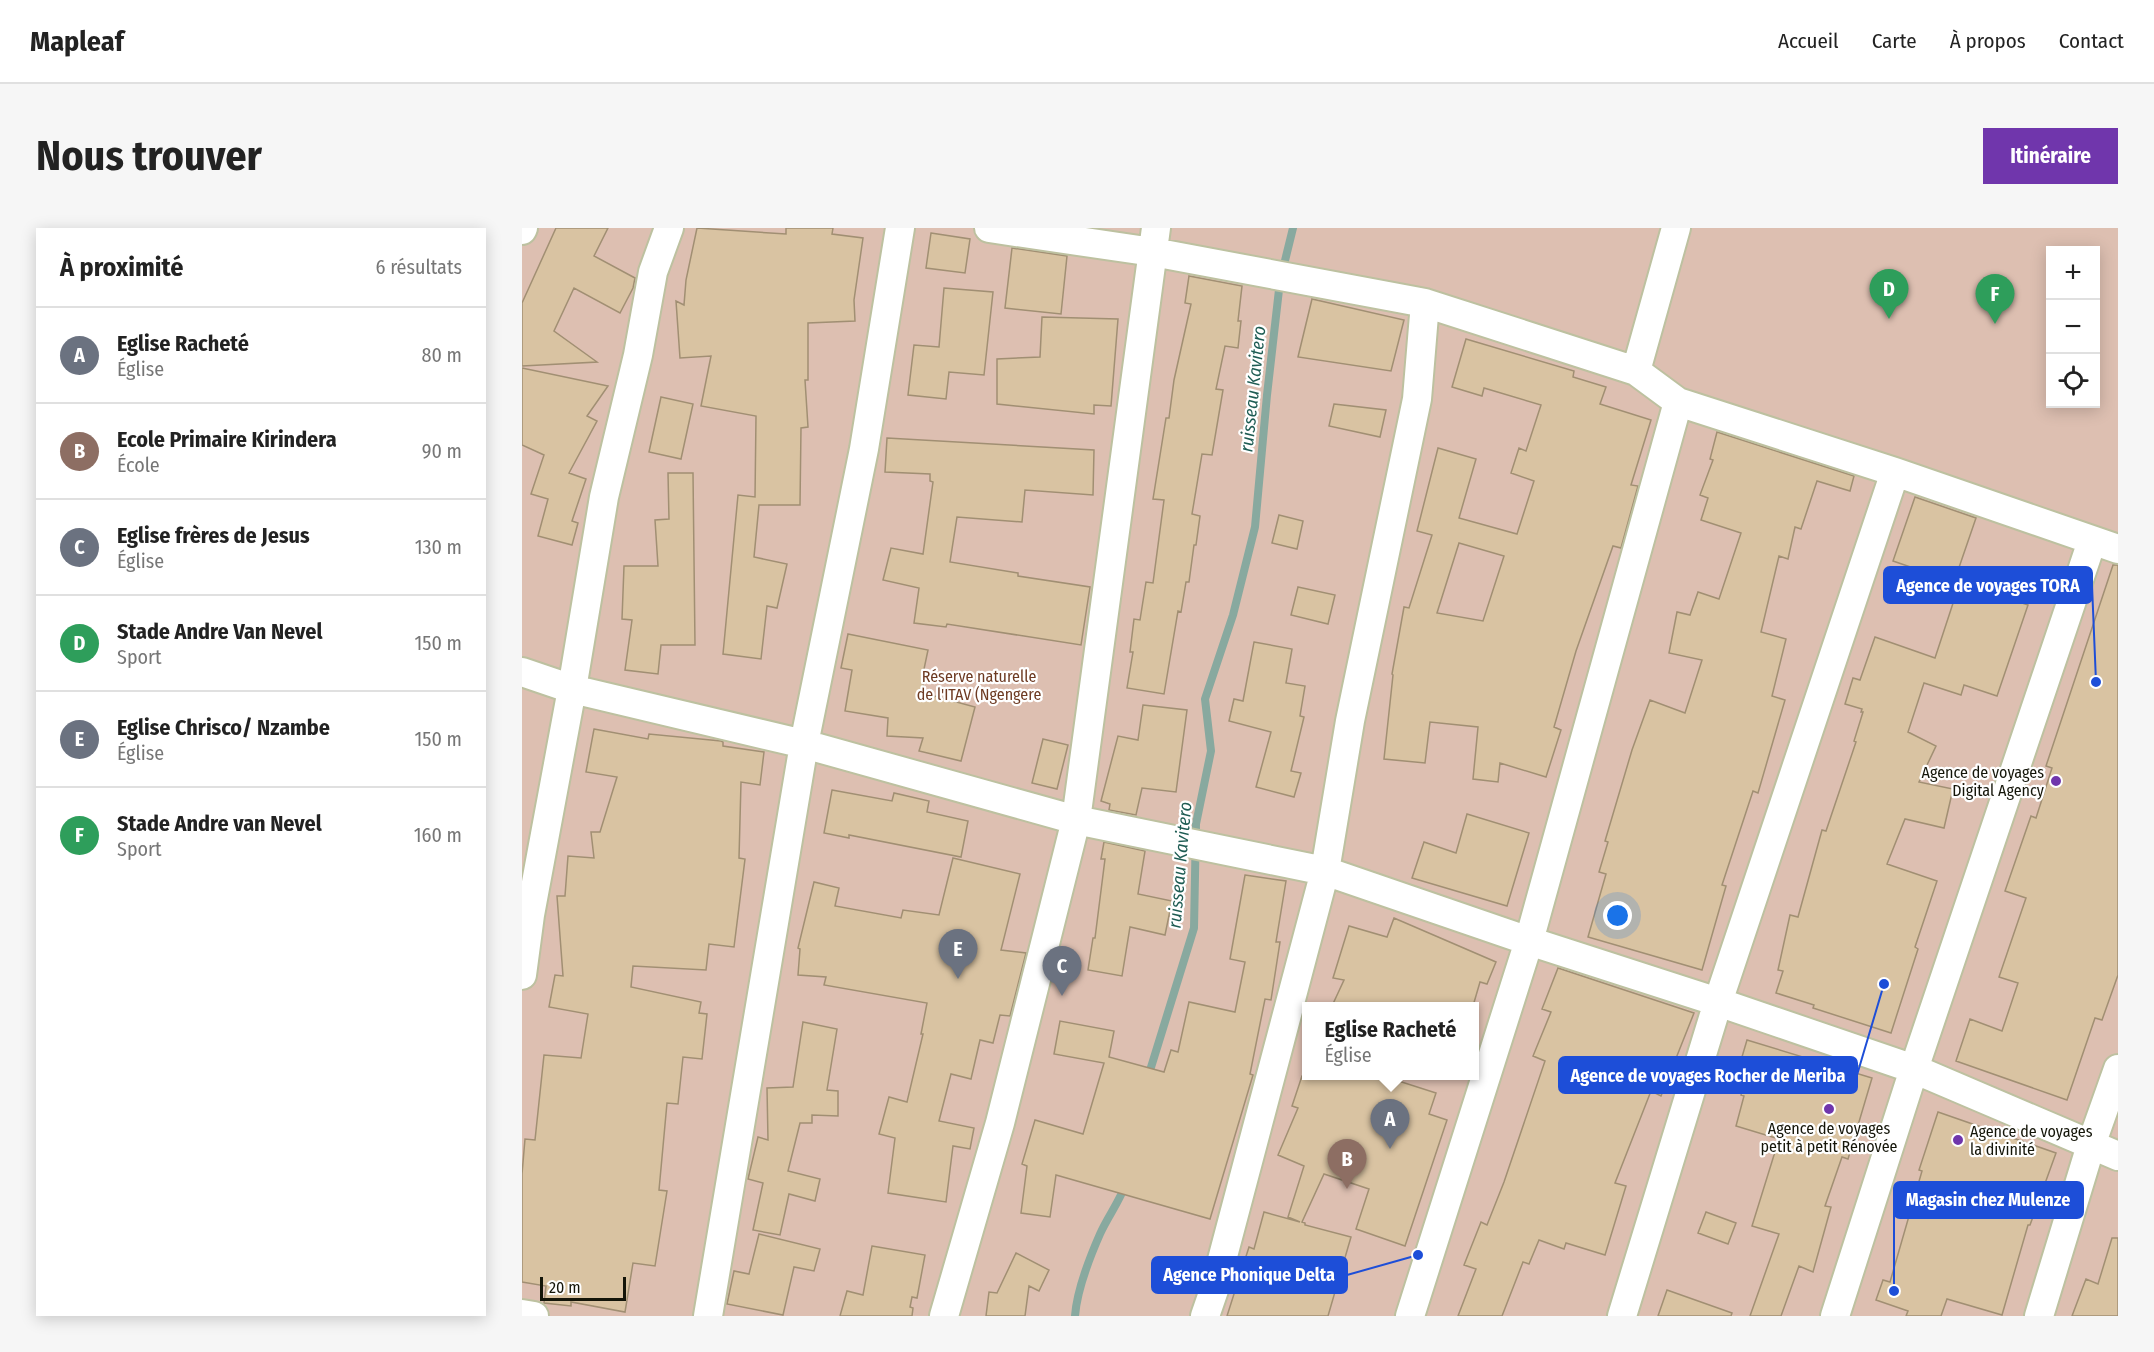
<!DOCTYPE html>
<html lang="fr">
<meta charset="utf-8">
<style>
body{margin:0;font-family:"Fira Sans Condensed",sans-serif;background:#f6f6f6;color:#222}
.controls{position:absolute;right:18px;top:18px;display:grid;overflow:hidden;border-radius:0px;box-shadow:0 3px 15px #0003}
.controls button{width:54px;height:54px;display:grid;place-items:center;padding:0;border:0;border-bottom:2px solid #e0e0e0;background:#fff;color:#222;font:30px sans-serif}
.scale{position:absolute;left:18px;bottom:15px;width:86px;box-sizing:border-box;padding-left:6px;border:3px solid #141509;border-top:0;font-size:16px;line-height:21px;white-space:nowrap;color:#141509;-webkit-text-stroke:4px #fff;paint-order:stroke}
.you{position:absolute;left:1096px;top:688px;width:21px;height:21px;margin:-15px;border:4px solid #fff;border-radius:50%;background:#1a73e8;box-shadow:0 0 0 9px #1a73e833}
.badge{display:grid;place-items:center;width:39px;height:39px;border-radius:50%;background:#7036ac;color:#fff;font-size:20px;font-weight:700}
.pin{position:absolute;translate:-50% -50px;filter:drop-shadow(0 2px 3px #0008)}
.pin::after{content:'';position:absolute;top:32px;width:21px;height:18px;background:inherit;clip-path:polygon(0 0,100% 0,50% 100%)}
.popup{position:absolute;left:780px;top:774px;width:177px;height:78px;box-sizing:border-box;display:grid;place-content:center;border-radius:0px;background:#fff;filter:drop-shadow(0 2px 4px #0005);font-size:20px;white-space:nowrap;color:#767676}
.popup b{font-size:22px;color:#222}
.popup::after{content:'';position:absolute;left:50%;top:100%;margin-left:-12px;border:12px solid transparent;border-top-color:#fff}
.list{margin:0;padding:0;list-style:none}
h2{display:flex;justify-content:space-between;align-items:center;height:78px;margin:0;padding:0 24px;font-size:26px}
h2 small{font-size:20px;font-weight:400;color:#767676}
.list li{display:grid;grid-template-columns:39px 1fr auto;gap:18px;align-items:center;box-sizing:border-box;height:96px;padding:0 24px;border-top:2px solid #e0e0e0}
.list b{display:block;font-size:22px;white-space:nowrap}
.list p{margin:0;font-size:20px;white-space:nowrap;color:#767676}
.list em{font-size:20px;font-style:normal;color:#767676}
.icon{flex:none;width:33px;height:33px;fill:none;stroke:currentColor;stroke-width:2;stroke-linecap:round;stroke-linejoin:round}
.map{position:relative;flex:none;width:1596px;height:1088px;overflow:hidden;border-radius:0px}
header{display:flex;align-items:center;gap:36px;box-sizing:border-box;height:84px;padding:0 30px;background:#fff;border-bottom:2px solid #e0e0e0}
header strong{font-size:28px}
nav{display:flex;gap:33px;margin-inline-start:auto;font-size:21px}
.intro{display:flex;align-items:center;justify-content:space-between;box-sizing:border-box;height:144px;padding:0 36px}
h1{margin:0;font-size:42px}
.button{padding:15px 27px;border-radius:0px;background:#7036ac;color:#fff;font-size:21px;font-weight:700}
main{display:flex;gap:36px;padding:0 36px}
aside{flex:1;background:#fff;border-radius:0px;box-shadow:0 3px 15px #0003}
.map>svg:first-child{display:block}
</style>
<header>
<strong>Mapleaf</strong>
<nav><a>Accueil</a><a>Carte</a><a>À propos</a><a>Contact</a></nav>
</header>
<div class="intro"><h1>Nous trouver</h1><a class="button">Itinéraire</a></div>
<main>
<aside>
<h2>À proximité<small>6 résultats</small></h2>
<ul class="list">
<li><span class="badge" style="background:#6b7280">A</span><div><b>Eglise Racheté</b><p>Église</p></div><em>80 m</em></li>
<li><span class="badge" style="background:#8d6e63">B</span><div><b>Ecole Primaire Kirindera</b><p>École</p></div><em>90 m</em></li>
<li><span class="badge" style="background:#6b7280">C</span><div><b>Eglise frères de Jesus</b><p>Église</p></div><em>130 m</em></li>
<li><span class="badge" style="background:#2e9e5b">D</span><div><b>Stade Andre Van Nevel</b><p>Sport</p></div><em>150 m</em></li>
<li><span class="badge" style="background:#6b7280">E</span><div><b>Eglise Chrisco/ Nzambe</b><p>Église</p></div><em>150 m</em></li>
<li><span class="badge" style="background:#2e9e5b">F</span><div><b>Stade Andre van Nevel</b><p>Sport</p></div><em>160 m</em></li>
</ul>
</aside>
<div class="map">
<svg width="1596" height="1088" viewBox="0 0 1596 1088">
<rect width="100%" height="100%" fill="#f8fdda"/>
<path fill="#ddbfb1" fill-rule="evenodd" d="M 0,0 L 1596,0 L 1596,1088 L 0,1088 ZM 1528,22 L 1574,22 L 1574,176 L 1528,176 ZM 784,778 L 952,778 L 952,848 L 784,848 Z"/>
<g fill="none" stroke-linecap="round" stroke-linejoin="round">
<path stroke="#88a99f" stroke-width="8" d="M 626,849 L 672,700 L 674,596 L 689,523 L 683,471 L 711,387 L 733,299 L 745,167 L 758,53 L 771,0
M 553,1088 C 555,1061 567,1031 578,1006 C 586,988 598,973 604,955"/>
</g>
<path fill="#d9c3a2" stroke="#a18f73" stroke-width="1.5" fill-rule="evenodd" d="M 34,0 L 86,0 L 72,28 L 113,50 L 111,60 L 98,85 L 52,60 L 32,103 L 75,134 L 0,138 L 0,75 Z
M 175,0 L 264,6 L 264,0 L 311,0 L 310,6 L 341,10 L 332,72 L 333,93 L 286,95 L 286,152 L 283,152 L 286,199 L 279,200 L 278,277 L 237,277 L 232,329 L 265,336 L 255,380 L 245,378 L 239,431 L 201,426 L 216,267 L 233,269 L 234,188 L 179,178 L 189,128 L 158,130 L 154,73 L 162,77 L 164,52 Z
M 409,5 L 448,11 L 443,45 L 404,40 Z
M 490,20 L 545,28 L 539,86 L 483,80 Z
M 667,48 L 720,58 L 716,93 L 719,93 L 716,120 L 703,118 L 694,161 L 701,162 L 690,227 L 680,226 L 670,286 L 678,288 L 674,317 L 672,317 L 667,354 L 664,354 L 659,384 L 656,383 L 642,466 L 605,460 L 611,424 L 608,424 L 612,391 L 618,392 L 624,354 L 631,355 L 642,272 L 631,271 L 644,190 L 647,190 L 652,152 L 669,76 L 663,75 Z
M 422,60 L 471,64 L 462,147 L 427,144 L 424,171 L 386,167 L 392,117 L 417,119 Z
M 790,71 L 882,92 L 869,143 L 776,129 Z
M 520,89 L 596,91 L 589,178 L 572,177 L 572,186 L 475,176 L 475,131 L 518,129 Z
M 944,111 L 1052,143 L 1051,149 L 1084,159 L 1078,176 L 1129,192 L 1109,257 L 1116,258 L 1099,320 L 1091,318 L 1054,423 L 1032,499 L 1039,502 L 1024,549 L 978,535 L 976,554 L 951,551 L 956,499 L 908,494 L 903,535 L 862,531 L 871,447 L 870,446 L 882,379 L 887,380 L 910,307 L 895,303 L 916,220 L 954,231 L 937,290 L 995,306 L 1012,253 L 989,245 L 997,220 L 1004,223 L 1019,177 L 962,160 L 960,168 L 930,159 ZM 937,315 L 982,328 L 961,393 L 915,385 Z
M 0,140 L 86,158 L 65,188 L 75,193 L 47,245 L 64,251 L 50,293 L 56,295 L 50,317 L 16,308 L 26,271 L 9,266 L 22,227 L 0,217 Z
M 139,169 L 171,176 L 159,231 L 127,224 Z
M 812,176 L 864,182 L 858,209 L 807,198 Z
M 1195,204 L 1332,248 L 1328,263 L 1295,253 L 1279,301 L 1273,299 L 1266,331 L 1257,328 L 1239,404 L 1264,411 L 1250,468 L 1263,472 L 1236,565 L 1231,563 L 1200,657 L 1204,658 L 1180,742 L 1066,709 L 1084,646 L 1077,644 L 1086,614 L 1083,613 L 1110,522 L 1128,472 L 1163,485 L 1180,432 L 1147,425 L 1155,384 L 1168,387 L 1176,364 L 1197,371 L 1219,305 L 1179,292 L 1186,270 L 1178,267 L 1191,232 L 1188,231 Z
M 365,210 L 572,222 L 571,267 L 503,262 L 500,294 L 435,289 L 428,334 L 496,345 L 496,348 L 568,359 L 559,417 L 425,396 L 424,399 L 392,395 L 397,360 L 361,352 L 369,320 L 401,326 L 411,254 L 408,253 L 408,246 L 363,244 Z
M 146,245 L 171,245 L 173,417 L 139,417 L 136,446 L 103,442 L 110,392 L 100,391 L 102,338 L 136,338 L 133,292 L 147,291 Z
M 1393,269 L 1454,290 L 1432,354 L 1371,333 Z
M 757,287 L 781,293 L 775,321 L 750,315 Z
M 1591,337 L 1596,337 L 1596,747 L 1580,792 L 1573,790 L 1545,872 L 1434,833 L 1448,791 L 1480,803 L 1496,755 L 1477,749 L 1504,670 L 1483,663 L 1509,588 L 1514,590 L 1530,540 L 1524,538 Z
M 1438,354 L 1506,377 L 1475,468 L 1442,457 L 1439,467 L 1402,455 L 1386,504 L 1414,518 L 1397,554 L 1431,561 L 1422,600 L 1383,591 L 1365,636 L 1415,653 L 1393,719 L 1396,721 L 1369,805 L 1291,780 L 1292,777 L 1254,765 L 1261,743 L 1256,742 L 1268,687 L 1276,689 L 1300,602 L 1304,603 L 1334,514 L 1332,513 L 1341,484 L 1339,484 L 1340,481 L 1323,476 L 1331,450 L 1338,452 L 1353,409 L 1413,430 Z
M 776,359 L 813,367 L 806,396 L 769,387 Z
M 326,406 L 406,422 L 402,441 L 401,465 L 453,479 L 439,533 L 397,523 L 401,510 L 365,508 L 366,490 L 323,483 L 330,442 L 319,440 Z
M 732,414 L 770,421 L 764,455 L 783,458 L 778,488 L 782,489 L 769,543 L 779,545 L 772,569 L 734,559 L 749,504 L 707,493 L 712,471 L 721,473 Z
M 621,477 L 665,482 L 654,564 L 620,560 L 614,587 L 587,582 L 588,576 L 579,573 L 596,508 L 616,512 Z
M 72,501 L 126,511 L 127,506 L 199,513 L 201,514 L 201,518 L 242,524 L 238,557 L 219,554 L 217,630 L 223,631 L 212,719 L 187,716 L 184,742 L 111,738 L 109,759 L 179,774 L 177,785 L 185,786 L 180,831 L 161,829 L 156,876 L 145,875 L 137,962 L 145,963 L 133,1038 L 111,1035 L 103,1084 L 49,1074 L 49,1078 L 22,1075 L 24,1058 L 0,1054 L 0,946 L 3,911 L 13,912 L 22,827 L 59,830 L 66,786 L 27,779 L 33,747 L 41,748 L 35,668 L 43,668 L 46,628 L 72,630 L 69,604 L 78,604 L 95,549 L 64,544 Z
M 521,511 L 546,517 L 535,561 L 510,555 Z
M 310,562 L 370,573 L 372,565 L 407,573 L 405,584 L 446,593 L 439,629 L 327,607 L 327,610 L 302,605 Z
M 945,586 L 1007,605 L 985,678 L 890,650 L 902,614 L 934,625 Z
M 582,614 L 623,623 L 616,666 L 650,673 L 643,707 L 608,699 L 600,748 L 566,742 L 571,710 L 573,710 L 583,631 L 579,631 Z
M 431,630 L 498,646 L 479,722 L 504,725 L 488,788 L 478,787 L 471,815 L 458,812 L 449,851 L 429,846 L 417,893 L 452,900 L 448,921 L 431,918 L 424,974 L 366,965 L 373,910 L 357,906 L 367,869 L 385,874 L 401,806 L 399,806 L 405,775 L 302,757 L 304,749 L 276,747 L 278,721 L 276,720 L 292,654 L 317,660 L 313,678 L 379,690 L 381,682 L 417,687 Z
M 723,647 L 764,653 L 754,714 L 758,714 L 749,772 L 743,771 L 728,846 L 731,847 L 688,991 L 534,947 L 528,989 L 499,985 L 505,938 L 500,936 L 513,892 L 561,906 L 582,835 L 532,826 L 538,793 L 592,803 L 587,829 L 642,844 L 649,822 L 656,824 L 667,774 L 713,784 L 723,734 L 708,731 Z
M 872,690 L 974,734 L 965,756 L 958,754 L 951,778 L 810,778 L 822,752 L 811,750 L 827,698 L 865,709 Z
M 1036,740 L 1172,785 L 1139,868 L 1129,863 L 1093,955 L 1104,958 L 1083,1027 L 1044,1015 L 1042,1021 L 1017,1012 L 1007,1036 L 1001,1034 L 980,1088 L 936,1088 L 954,1041 L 942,1037 L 959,994 L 965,997 L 982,954 L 1023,833 L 1011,828 L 1029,784 L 1020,781 Z
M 281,794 L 315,801 L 305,862 L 316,863 L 316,888 L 290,887 L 290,895 L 278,895 L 266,943 L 298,951 L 293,973 L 267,966 L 258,1007 L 231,1002 L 241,955 L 226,951 L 236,909 L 246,912 L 245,860 L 271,859 Z
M 1225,812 L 1350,850 L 1326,931 L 1320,929 L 1303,978 L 1309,979 L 1291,1044 L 1277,1038 L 1259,1088 L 1228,1088 L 1257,1006 L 1230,998 L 1257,911 L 1214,898 L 1222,868 L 1219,867 L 1228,843 L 1217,839 Z
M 780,848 L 861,848 L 914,865 L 907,886 L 925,892 L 883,1018 L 834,1001 L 847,961 L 802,946 L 780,994 L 783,995 L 783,997 L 829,1009 L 806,1088 L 705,1088 L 727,1019 L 732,1021 L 742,984 L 778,994 L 766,989 L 782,938 L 756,927 L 776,880 L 770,878 Z
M 1416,884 L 1534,925 L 1508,997 L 1506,997 L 1480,1087 L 1425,1071 L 1419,1088 L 1384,1088 L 1386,1083 L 1354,1072 L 1361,1052 L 1368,1054 L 1400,943 L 1397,942 Z
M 1184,984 L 1214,995 L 1206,1016 L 1176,1005 Z
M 237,1006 L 298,1021 L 292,1043 L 272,1039 L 261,1087 L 205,1076 L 212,1043 L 227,1046 Z
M 1590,1010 L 1596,1010 L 1596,1088 L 1550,1088 L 1564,1051 L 1576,1056 Z
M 350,1018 L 403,1027 L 395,1070 L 390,1069 L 388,1079 L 391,1080 L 390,1088 L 318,1088 L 325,1063 L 341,1067 Z
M 494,1025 L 527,1042 L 517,1063 L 507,1058 L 503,1088 L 464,1088 L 467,1064 L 475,1065 Z
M 1145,1062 L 1210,1085 L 1209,1088 L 1136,1088 Z"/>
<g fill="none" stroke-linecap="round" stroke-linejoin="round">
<g stroke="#bdc1a0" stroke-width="32">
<path id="minor" d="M 467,0 L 631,24 L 903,75 L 1114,143 L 1156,174 L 1373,244 L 1596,321
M 0,2 L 1,0
M 1114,143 L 1154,0
M 0,444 L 50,461 L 282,516 L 554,592 L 803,643 L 1007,713 L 1196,774 L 1392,841 L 1596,928
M 0,747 L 8,687 L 50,461 L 82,269 L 116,127 L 131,44 L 147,0
M 0,1086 L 12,1088
M 186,1088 L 282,516 L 342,221 L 378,0
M 422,1088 L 478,895 L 554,592 L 634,0
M 683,1088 L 692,1062 L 803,643 L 828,493 L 895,171 L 903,75
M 888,1088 L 1007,713 L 1156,174
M 1100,1088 L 1196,774 L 1373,244
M 1313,1088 L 1392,841 L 1570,313
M 1517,1088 L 1569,917 L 1596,841"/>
</g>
<use href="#minor" stroke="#fff" stroke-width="28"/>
</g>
<g fill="#7036ac" stroke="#fff" stroke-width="2">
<circle cx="1534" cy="553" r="6"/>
<circle cx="1307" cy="881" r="6"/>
<circle cx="1436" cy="912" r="6"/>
</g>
<g text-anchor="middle" stroke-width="4.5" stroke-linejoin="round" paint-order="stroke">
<g font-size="16" fill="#6d3a22" stroke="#fff">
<text x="457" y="454">Réserve naturelle<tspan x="457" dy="18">de l'ITAV (Ngengere</tspan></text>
</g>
<g font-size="16" fill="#141509" stroke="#fff" text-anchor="end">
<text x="1522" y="550">Agence de voyages<tspan x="1522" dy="18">Digital Agency</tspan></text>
<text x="1307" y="906" text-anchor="middle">Agence de voyages<tspan x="1307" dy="18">petit à petit Rénovée</tspan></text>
<text x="1448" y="909" text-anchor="start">Agence de voyages<tspan x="1448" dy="18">la divinité</tspan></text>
</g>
<g font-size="18" font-style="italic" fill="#1e5c53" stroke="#fff">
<text transform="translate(731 161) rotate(-84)" y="6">ruisseau Kavitero</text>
<text transform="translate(658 637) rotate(-85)" y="6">ruisseau Kavitero</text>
</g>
</g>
<path fill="none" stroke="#1d4ed8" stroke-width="2" d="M1574 454L1570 357M1362 756L1335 847M1372 1063L1372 972M896 1027L825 1047"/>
<g fill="#1d4ed8" stroke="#fff" stroke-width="2">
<circle cx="1574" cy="454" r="6"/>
<circle cx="1362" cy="756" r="6"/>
<circle cx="1372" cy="1063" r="6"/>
<circle cx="896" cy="1027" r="6"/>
</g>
<g fill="#1d4ed8" stroke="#1d4ed8" stroke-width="2">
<rect x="1362" y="339" width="208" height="36" rx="6"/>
<rect x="1037" y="829" width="298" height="36" rx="6"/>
<rect x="1372" y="954" width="189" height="36" rx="6"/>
<rect x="630" y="1029" width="195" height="36" rx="6"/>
</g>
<g font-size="18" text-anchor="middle" font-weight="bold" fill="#fff">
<text x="1466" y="364">Agence de voyages TORA</text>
<text x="1186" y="854">Agence de voyages Rocher de Meriba</text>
<text x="1466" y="978">Magasin chez Mulenze</text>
<text x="727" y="1053">Agence Phonique Delta</text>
</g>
</svg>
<div class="controls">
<button>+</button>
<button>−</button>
<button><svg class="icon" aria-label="locate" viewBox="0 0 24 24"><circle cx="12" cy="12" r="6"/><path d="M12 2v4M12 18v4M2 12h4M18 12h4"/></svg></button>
</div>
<div class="scale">20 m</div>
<div class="you"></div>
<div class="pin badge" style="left:868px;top:921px;background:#6b7280">A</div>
<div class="popup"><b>Eglise Racheté</b>Église</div>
<div class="pin badge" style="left:825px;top:961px;background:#8d6e63">B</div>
<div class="pin badge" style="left:540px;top:768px;background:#6b7280">C</div>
<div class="pin badge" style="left:1367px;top:91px;background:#2e9e5b">D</div>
<div class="pin badge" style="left:436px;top:751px;background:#6b7280">E</div>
<div class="pin badge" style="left:1473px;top:96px;background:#2e9e5b">F</div>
</div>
</main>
